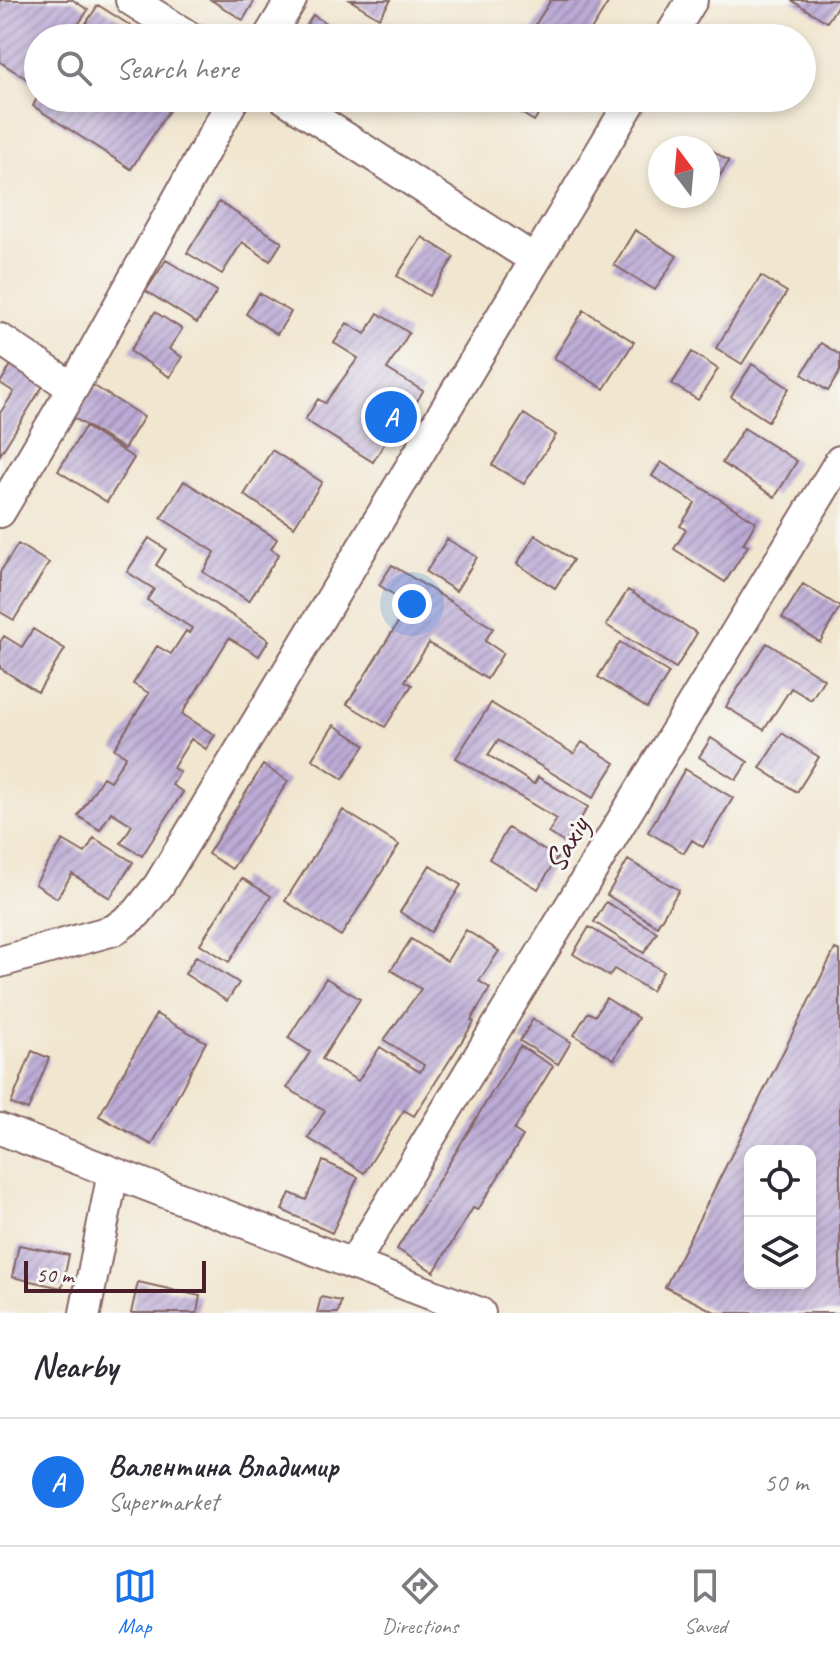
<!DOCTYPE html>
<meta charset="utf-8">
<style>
body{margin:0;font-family:Caveat,sans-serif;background:#f2f2f3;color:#2b2b33}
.controls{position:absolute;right:24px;bottom:24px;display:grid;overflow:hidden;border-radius:16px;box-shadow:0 4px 12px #0003}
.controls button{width:72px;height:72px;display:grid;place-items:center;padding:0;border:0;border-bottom:2px solid #e1e1e2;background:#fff;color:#2b2b33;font:40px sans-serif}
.compass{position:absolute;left:648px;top:136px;width:72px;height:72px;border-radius:50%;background:#fff;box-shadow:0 4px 12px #0003;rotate:344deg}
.scale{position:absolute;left:24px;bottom:20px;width:182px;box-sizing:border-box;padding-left:8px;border:4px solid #4a1f2b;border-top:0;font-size:22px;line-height:28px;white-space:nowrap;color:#4a1f2b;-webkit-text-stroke:6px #f6f6f2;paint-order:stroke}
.you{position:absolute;left:412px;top:604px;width:28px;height:28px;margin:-20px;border:6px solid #fff;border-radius:50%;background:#1a73e8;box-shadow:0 0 0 12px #1a73e833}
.badge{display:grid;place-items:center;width:52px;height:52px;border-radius:50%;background:#1a73e8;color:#fff;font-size:26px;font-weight:700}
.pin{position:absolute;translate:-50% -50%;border:4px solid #fff;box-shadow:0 2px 8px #0006}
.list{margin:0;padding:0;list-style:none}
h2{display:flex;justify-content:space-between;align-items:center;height:104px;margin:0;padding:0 32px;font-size:34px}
h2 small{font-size:26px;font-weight:400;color:#7c7c81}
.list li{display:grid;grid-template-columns:52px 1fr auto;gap:24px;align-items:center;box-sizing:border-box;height:128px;padding:0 32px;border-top:2px solid #e1e1e2}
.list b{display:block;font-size:30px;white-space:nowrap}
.list p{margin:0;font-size:26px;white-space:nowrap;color:#7c7c81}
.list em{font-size:26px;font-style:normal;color:#7c7c81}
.icon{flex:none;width:44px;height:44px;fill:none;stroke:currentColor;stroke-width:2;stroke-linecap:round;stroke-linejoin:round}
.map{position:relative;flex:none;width:840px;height:1313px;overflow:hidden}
.search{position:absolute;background:#fff;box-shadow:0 4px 12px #0003;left:24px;right:24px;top:24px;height:88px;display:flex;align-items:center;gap:20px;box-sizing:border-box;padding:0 28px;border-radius:44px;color:#7c7c81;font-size:30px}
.sheet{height:232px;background:#fff}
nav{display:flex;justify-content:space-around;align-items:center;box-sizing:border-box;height:112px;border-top:2px solid #e1e1e2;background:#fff;font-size:22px;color:#7c7c81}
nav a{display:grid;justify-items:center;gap:4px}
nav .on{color:#1a73e8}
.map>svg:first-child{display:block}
</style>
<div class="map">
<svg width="840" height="1313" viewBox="0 0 840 1313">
<defs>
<pattern id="building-hatch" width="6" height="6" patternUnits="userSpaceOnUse" patternTransform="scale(2)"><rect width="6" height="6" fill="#bcabd6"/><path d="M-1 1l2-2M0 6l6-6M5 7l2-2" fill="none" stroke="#9b8bae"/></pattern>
</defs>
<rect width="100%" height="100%" fill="#f6f6f2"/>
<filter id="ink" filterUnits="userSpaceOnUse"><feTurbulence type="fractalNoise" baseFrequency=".0125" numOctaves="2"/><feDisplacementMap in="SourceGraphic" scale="16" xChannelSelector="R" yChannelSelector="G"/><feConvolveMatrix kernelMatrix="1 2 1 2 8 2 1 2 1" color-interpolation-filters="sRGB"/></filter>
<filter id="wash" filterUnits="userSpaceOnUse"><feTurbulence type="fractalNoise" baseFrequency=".006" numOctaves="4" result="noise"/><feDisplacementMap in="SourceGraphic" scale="32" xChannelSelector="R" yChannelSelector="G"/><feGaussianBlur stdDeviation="1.8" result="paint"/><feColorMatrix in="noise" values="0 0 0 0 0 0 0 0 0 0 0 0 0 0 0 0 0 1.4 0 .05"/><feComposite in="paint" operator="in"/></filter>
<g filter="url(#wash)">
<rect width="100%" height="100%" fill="#f1e6cf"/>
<g id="blocks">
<path fill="url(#building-hatch)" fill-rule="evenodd" d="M 0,0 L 73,0 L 88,10 L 69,38 L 38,38 L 38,86 L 0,62 Z
M 211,0 L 255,0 L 243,20 Z
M 350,0 L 391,0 L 379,18 Z
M 551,0 L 604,0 L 608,3 L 586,38 L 546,38 L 532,30 Z
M 791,0 L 840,0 L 840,2 L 827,22 Z
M 98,5 L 150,38 L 76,38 Z
M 313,15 L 349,38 L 299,38 Z
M 37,98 L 177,98 L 131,169 L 33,106 Z
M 497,98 L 549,98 L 534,121 Z
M 691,137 L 729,161 L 708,195 L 708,148 L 685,148 Z
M 219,202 L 282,242 L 270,261 L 242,242 L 222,274 L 187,253 Z
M 635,230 L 677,256 L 655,290 L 614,265 Z
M 422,237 L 454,257 L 429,296 L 397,276 Z
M 166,260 L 217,291 L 197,323 L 146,291 Z
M 761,276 L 787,292 L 742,364 L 716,348 Z
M 259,293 L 291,312 L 277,334 L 246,314 Z
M 584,310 L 634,342 L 604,389 L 554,358 Z
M 155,312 L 182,329 L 169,349 L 182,357 L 170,377 L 130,351 Z
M 378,313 L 409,333 L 387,369 L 423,391 L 407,418 L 402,415 L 373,462 L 305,420 L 318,399 L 325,403 L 358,358 L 334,343 L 347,323 L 365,334 Z
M 821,343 L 840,355 L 840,371 L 828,391 L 802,374 Z
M 692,352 L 718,369 L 698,400 L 672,384 Z
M 14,360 L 46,381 L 0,455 L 0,413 L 14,392 L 0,383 Z
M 752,364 L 789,388 L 768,421 L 731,397 Z
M 91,384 L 144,417 L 124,449 L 71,416 Z
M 524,414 L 556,435 L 524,484 L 492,465 Z
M 85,427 L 134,458 L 107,502 L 58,471 Z
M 744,428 L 797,461 L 775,497 L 722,463 Z
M 272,450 L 322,482 L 294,527 L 244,495 Z
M 661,462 L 756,522 L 743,544 L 748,546 L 725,582 L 674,549 L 686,530 L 680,526 L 695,503 L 652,476 Z
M 184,481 L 277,539 L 271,549 L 279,554 L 249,601 L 203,572 L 215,552 L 161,518 Z
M 535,535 L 573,560 L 555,588 L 517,564 Z
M 149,538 L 166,549 L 156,565 L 269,640 L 259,656 L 229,638 L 182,714 L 215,735 L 206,749 L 191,739 L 173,768 L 180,772 L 172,785 L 183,792 L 142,856 L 121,843 L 132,825 L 111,812 L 100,830 L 78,816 L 103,777 L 110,781 L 126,756 L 114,749 L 149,693 L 133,684 L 157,646 L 171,654 L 186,631 L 189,633 L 192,628 L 147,600 L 154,589 L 127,572 Z
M 447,539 L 477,557 L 456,591 L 426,572 Z
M 18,544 L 49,563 L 14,620 L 0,612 L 0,572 Z
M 392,565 L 493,628 L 485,641 L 503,653 L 487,679 L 429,643 L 405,681 L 412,685 L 385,727 L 347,704 L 406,610 L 402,608 L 405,602 L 379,585 Z
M 803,584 L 840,607 L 820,642 L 782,618 Z
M 628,590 L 697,633 L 676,668 L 606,625 Z
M 33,629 L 65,649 L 38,692 L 0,668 L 0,642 L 4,636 L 22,647 Z
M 620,642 L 669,673 L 647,708 L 598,677 Z
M 767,643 L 824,679 L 811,700 L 791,688 L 764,730 L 726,707 Z
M 491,703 L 574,754 L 582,742 L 615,763 L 593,798 L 498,740 L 488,755 L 534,784 L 538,777 L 588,807 L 565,843 L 548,833 L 557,819 L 456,758 Z
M 334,725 L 365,745 L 343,779 L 312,759 Z
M 782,733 L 819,757 L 797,792 L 760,768 Z
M 711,738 L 748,762 L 736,780 L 699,757 Z
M 263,765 L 288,781 L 232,869 L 208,854 Z
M 685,769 L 733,798 L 703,847 L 692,840 L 684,853 L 648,832 Z
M 343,810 L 399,845 L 341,936 L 285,901 Z
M 508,828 L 557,858 L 538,889 L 489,859 Z
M 94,838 L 133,862 L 110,898 L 72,874 L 57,898 L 35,884 L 63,840 L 85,853 Z
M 628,860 L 679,890 L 657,926 L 607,895 Z
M 430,865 L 461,885 L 431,932 L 400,912 Z
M 242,878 L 271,896 L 229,962 L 200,944 Z
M 606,902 L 657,932 L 644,953 L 594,922 Z
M 589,927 L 663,971 L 651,991 L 614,969 L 609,976 L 573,954 Z
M 466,930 L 499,951 L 479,981 L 490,988 L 471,1020 L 474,1022 L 414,1116 L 404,1110 L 364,1173 L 308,1138 L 325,1111 L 287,1088 L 310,1052 L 288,1038 L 326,978 L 360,999 L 322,1059 L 358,1081 L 380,1047 L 420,1072 L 424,1065 L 384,1040 L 421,989 L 391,970 L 411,939 L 447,961 Z
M 835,949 L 840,951 L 840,1313 L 717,1313 L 665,1287 ZM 750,1151 L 810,1151 L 810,1283 L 750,1283 Z
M 196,956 L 239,983 L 227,1001 L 185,974 Z
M 606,998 L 638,1018 L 614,1059 L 574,1035 L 588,1012 L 595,1016 Z
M 156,1014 L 206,1042 L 152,1145 L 99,1116 Z
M 533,1019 L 571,1042 L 558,1064 L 520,1041 Z
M 520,1046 L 553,1066 L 514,1130 L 523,1136 L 478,1210 L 473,1208 L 434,1272 L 397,1249 Z
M 32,1051 L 49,1058 L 28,1110 L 11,1104 Z
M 323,1161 L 358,1177 L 332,1233 L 282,1210 L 290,1193 L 306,1200 Z
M 19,1245 L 69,1255 L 62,1288 L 12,1277 Z
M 138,1282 L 200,1296 L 197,1313 L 131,1313 Z
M 321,1297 L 341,1301 L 338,1313 L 317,1313 Z"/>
</g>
</g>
<g filter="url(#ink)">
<use href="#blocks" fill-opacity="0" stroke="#846564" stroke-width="2"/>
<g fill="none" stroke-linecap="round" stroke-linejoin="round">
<g stroke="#846564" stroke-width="34">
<path id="minor" d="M 131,0 L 191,38
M 268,38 L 291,0
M 669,38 L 692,0
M 284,98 L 535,260
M 0,339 L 73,388
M 0,512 L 73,388 L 234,98
M 0,962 L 114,930 L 137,913 L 159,885 L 633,98
M 0,1129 L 480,1313
M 353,1264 L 840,461
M 85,1313 L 113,1173"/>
</g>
<use href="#minor" stroke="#fff" stroke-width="30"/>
</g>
</g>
<g text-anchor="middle" stroke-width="6" stroke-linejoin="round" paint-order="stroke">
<g font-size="32" fill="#4a1f2b" stroke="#f6f6f2">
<text transform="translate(566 844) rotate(-59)" y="11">Saxiy</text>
</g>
</g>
</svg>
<div class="controls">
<button><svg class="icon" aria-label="locate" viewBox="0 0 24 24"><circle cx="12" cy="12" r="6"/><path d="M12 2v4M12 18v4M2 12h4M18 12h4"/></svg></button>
<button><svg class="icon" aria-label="layers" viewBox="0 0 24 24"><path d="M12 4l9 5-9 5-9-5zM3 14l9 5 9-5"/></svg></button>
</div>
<svg class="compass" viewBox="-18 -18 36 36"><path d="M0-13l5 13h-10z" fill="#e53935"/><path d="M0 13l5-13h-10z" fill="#7c7c81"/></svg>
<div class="scale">50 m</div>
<div class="you"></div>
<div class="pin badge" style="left:391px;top:417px">A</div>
<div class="search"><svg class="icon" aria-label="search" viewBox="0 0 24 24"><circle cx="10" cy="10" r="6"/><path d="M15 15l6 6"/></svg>Search here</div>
</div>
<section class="sheet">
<h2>Nearby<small></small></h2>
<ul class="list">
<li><span class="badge">A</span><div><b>Валентина Владимир</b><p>Supermarket</p></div><em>50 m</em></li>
</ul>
</section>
<nav>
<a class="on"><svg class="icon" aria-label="map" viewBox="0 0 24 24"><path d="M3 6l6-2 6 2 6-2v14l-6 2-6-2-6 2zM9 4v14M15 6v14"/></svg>Map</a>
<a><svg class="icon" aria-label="directions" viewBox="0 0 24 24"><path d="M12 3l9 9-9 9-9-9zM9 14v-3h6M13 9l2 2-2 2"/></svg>Directions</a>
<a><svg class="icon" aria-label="saved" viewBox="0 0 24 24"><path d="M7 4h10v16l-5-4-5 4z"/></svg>Saved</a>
</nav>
